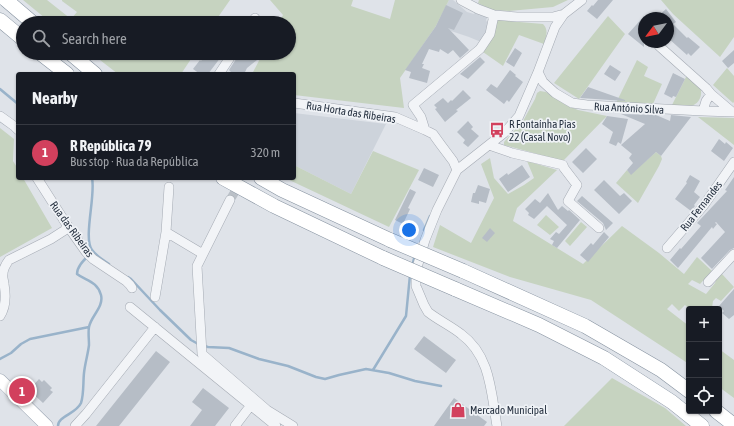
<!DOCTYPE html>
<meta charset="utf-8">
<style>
body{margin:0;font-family:"Asap Condensed",sans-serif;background:#242831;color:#f1f3f6}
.controls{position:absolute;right:12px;bottom:12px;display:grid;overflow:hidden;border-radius:4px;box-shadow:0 1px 3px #0004}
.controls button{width:36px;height:36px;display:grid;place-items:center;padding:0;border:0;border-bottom:1px solid #363941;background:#171b24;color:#f1f3f6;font:20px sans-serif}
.compass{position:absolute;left:638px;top:12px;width:36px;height:36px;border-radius:50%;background:#171b24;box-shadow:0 1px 3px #0004;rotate:238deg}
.you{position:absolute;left:409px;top:230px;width:14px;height:14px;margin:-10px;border:3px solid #fff;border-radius:50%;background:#1a73e8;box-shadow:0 0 0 6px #1a73e833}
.badge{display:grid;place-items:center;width:26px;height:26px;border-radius:50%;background:#d2405d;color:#fff;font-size:13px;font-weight:700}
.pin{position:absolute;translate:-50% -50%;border:2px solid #fff;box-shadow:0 1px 4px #0006}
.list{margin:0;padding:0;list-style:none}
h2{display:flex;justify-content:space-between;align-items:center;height:52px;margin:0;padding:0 16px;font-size:17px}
h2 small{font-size:13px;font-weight:400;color:#9ea1a6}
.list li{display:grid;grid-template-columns:26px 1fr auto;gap:12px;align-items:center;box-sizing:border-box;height:56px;padding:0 16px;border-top:1px solid #363941}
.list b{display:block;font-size:15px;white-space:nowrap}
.list p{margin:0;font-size:13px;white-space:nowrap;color:#9ea1a6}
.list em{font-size:13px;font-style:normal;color:#9ea1a6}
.icon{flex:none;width:22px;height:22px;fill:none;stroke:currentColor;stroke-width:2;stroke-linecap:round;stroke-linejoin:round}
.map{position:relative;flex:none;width:734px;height:426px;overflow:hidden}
.search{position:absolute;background:#171b24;box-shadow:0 1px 3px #0004;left:16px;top:16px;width:280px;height:44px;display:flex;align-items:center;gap:10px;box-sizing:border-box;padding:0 14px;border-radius:22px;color:#9ea1a6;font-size:15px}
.panel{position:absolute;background:#171b24;box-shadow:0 1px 3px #0004;left:16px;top:72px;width:280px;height:108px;border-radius:4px}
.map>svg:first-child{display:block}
</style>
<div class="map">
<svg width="734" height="426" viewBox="0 0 734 426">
<rect width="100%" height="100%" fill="#dfe3e9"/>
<path fill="#cdd3db" d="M 449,0 L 453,0 L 467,12 L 474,14 L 478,3 L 491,10 L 486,20 L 489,27 L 481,42 L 469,37 L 436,26 Z
M 294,113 L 386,124 L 351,194 L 294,165 Z"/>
<path fill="#c6d3c0" d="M 23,0 L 47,0 L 71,19 L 77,12 L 62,1 L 62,0 L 230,0 L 214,23 L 51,23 Z
M 270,0 L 353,0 L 351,6 L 390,19 L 395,0 L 449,0 L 436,26 L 400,78 L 404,108 L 294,95 L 294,74 L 252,74 L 263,53 L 289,53 L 289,23 L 279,23 L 283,15 Z
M 479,0 L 568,0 L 553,7 L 509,11 L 491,10 L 478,3 Z
M 661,0 L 734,0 L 734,37 L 720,57 L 673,14 Z
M 608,16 L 625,34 L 579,99 L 554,83 Z
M 498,20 L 543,24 C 549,30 546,37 544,44 L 519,35 L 503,66 L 483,52 Z
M 91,53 L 195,53 L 181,74 L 118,74 Z
M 637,60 L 648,67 L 644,76 L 662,84 L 653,104 L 616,103 Z
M 727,68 L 734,76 L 734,102 L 733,103 L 713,85 Z
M 687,75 C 691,78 697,81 699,85 C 704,93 700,104 691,106 C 686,107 678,106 672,105 Z
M 540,91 L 546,92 L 566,105 L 578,110 L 607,116 L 563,161 L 504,145 L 504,142 L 523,121 L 535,99 L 537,93 Z
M 698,117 L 734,118 L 734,145 Z
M 0,128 L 14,139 L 13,161 L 18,169 L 18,178 L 23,178 L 52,228 L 0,257 Z
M 373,151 L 419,170 L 389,227 L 285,178 L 294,178 L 294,165 L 351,194 Z
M 656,152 L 661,156 L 662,159 L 659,166 L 638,203 L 616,183 L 627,170 L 631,174 Z
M 490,158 L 494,178 L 508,194 L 524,185 L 534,178 L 527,161 L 557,170 L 517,208 L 513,221 L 583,264 L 622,226 L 659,253 L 684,274 L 697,257 L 712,271 L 700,284 L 692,280 L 688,284 L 706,294 L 715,283 L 716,280 L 722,274 L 734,287 L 721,301 L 716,298 L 713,301 L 712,308 L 713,309 L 700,308 L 689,309 L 685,305 L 679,311 L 672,304 L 667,309 L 689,326 L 689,364 L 591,300 L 510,277 L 433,247 L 440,225 L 471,243 L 494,198 L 481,164 Z
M 546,215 L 559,227 L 550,235 L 537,225 Z
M 581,222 L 587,227 L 570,246 L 565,241 Z
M 719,349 L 734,360 L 734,398 L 719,387 Z
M 612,378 L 665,408 L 686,426 L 564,426 Z"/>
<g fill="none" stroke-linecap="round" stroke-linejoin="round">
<path stroke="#99b3ca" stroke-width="2.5" d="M 0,89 L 18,104
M 92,178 C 96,195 83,238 92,250 C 96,256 103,260 109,264
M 424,230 L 430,216
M 412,266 L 415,255
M 128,277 L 131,279 L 160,310 L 191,340 L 200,345
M 204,346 L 208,347 L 229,348 L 259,359 L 288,366 L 316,377 L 325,379 L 339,375 L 366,369 L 389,373 L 415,381 L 441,386
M 0,359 L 11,353 L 21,344 L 30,339 L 89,327
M 373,370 L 406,316 L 410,275
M 58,426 C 58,416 76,414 81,403 C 84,394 83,382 84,373 C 85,363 88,354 89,345 C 89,339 88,332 89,327 C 91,316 104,307 101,295 C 97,281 86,281 77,274 C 77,267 83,261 88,256"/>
</g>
<path fill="#b6bdc6" d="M 598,0 L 613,0 L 597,19 L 587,11 L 592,5 L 593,6 Z
M 446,5 L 463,13 L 454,30 L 448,28 L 469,50 L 460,58 L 453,50 L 448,54 L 440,49 L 439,52 L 429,49 L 422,64 L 424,64 L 422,68 L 430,71 L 427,83 L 409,78 L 411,72 L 405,70 L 436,26 Z
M 666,9 L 676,22 L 673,24 L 687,38 L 688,37 L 700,47 L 691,56 L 688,53 L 687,55 L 668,38 L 668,18 L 656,18 Z
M 644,16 L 644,47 L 628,34 Z
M 515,48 L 522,53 L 514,67 L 506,62 Z
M 734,50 L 734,63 L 728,68 L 722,61 Z
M 207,53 L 224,53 L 208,74 L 200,74 L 193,69 L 200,60 L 201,61 Z
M 240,53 L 260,53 L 255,58 L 257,60 L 247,68 L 244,74 L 233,74 L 229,70 Z
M 480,57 L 485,62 L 468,79 L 460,74 Z
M 610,65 L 621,72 L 615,81 L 604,74 Z
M 510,70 L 516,75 L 515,76 L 523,82 L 509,102 L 507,100 L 504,104 L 486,90 L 491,84 L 497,88 Z
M 673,73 L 685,79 L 676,97 L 673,96 L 672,98 L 664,94 Z
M 588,87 L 625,100 L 625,101 L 580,98 Z
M 463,90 L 471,98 L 456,110 L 458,111 L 445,122 L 435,109 L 437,108 L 434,105 L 443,98 L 448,103 L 451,100 L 452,101 Z
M 621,114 L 656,115 L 670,121 L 671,115 L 691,117 L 661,156 L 656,152 L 631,175 L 627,170 L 633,163 L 629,158 L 632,154 L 621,145 L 645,124 Z
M 607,116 L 628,119 L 621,144 L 618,142 L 616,146 L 609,143 L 613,132 L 602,124 Z
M 468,121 L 473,127 L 471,129 L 479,136 L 468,147 L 463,143 L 465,140 L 457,132 Z
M 719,139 L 725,144 L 726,142 L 733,148 L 724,161 L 711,151 Z
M 586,148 L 597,159 L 583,173 L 572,162 Z
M 522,165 L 530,177 L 508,192 L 499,179 L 507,173 L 508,175 Z
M 424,168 L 439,175 L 433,187 L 418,180 Z
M 690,175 L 700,181 L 694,192 L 700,197 L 694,205 L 695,206 L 691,211 L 675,199 L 687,183 L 686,182 Z
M 734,177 L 734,248 L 730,250 L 712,269 L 701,258 L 725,232 L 716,222 L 715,223 L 717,224 L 713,229 L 712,227 L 678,268 L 670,260 L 680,248 L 681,249 L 701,226 L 697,223 L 727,191 L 725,190 Z
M 604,180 L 620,196 L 624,193 L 632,201 L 619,214 L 594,190 Z
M 478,185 L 490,189 L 486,203 L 479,201 L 479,204 L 471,202 L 473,193 L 475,193 Z
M 410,189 L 416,192 L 408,208 L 410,209 L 403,224 L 395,220 Z
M 548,193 L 558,210 L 562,206 L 568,211 L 569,210 L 580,220 L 557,248 L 552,245 L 554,241 L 550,239 L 556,232 L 559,234 L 567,225 L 547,206 L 534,219 L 528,215 L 529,213 L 525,209 L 535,199 L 540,203 Z
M 582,196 L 613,223 L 606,230 L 603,223 L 577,201 Z
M 490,228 L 495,233 L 487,242 L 482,238 Z
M 604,232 L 609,237 L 588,262 L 580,255 L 591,243 L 593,245 Z
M 734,289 L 734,315 L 729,319 L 722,313 L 724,311 L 719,306 Z
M 424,336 L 456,360 L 446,373 L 414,349 Z
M 156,351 L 170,362 L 119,426 L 96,426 Z
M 39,379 L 42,382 L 44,380 L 52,388 L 50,390 L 53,392 L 43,403 L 29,390 Z
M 203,388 L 229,408 L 215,426 L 190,426 L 202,410 L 192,402 Z
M 454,398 L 487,422 L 484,426 L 434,426 Z"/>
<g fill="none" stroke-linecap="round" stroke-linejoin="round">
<path stroke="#bac0c7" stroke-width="9" stroke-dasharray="9 4.5" stroke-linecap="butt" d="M 230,200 L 243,178"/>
<g stroke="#a4aab3" stroke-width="10">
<path id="minor" d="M 461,0 L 478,9 L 494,15 L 517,17 L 553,17 L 564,14
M 252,23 L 255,18
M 659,46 L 706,88 L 711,94 L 731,111
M 538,72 L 543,82 L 555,93 L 572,103 L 587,105 L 703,111 L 734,112
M 219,74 L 233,53
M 294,103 L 395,117 L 425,130 L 433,134 L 441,145 L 453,161 L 457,170
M 703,111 L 706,101 L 711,94
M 0,116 L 14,126 L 18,130
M 425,130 L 421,117 L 413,105 L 480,49 L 490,34 L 494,15
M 489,145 L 512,153 L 563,165 L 564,168 L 577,185 L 568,201 L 599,228
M 37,178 L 67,225 L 86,252 L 93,259 L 126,281 L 130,285 L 132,288
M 169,187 L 166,232 L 203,254
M 230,200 L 197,266 L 202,354 L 267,410 L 293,426
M 667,248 L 704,205 L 734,162
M 708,282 L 734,254
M 155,297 L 166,232
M 130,307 L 276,426
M 0,316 C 6,307 6,295 4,284 C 4,281 2,277 3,274 C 3,269 6,264 9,260 L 51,239 L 65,230 L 67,225
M 75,426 L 86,414 L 155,327
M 235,426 L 251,405
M 497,426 C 491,393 491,356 461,334 C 451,326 438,320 428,312 L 424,305 L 416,286 L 416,271 L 425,240 L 437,210 L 457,170 L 504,133 L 519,116 L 538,72 L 555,27 L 564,14 L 582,0"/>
</g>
<g stroke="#9ea8b5" stroke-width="13">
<path id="major" d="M 0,380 L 47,426"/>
</g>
<g stroke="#8692a0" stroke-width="15">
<path id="highway" d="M 6,0 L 33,23
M 0,20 L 23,39
M 40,53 L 67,74
M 70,53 L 95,74
M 223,178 L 274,206 L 383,258
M 261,178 L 282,190 L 390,240
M 463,271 L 585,326 L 661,370 L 689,391
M 455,289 L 539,325 L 604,358 L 672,402 L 702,426
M 716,411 L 734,425"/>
</g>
<use href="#minor" stroke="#f2f4f7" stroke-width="9"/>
<use href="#major" stroke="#fff" stroke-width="12"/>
<use href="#highway" stroke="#fff" stroke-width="14"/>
<g stroke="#8692a0" stroke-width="15" stroke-linecap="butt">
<path id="highway-bridge" d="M 390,240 L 463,271
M 383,258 L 455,289"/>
</g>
<use href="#highway-bridge" stroke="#fff" stroke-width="14"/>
</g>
<defs>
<g id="bus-bare" transform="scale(1.2)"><path d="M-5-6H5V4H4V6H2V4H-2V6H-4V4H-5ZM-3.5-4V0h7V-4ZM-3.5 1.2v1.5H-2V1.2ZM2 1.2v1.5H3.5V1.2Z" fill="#d2405d" stroke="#eff2f6" stroke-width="2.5" paint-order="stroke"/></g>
<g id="shop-bare" transform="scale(1.2)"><path d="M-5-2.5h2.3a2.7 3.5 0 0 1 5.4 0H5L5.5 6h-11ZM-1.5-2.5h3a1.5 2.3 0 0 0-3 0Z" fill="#d2405d" stroke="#eff2f6" stroke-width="2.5" paint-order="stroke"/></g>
</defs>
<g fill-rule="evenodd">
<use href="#bus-bare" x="497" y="130"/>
<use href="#shop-bare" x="458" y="410"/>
</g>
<g text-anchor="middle" stroke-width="3.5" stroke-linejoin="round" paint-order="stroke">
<g font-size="11" fill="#273241" stroke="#eff2f6">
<text transform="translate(629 108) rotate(3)" y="4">Rua António Silva</text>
<text transform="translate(351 112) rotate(9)" y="4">Rua Horta das Ribeiras</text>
<text transform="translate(701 206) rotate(-52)" y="4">Rua Fernandes</text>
<text transform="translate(72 229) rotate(54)" y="4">Rua das Ribeiras</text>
</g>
<g font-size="11" fill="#273241" stroke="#eff2f6" text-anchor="start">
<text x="509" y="128">R Fontaínha Pias<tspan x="509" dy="13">22 (Casal Novo)</tspan></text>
<text x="470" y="414">Mercado Municipal</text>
</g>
</g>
</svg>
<div class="controls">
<button>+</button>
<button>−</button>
<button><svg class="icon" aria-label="locate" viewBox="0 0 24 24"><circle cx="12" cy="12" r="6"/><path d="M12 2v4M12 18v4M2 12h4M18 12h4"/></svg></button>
</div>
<svg class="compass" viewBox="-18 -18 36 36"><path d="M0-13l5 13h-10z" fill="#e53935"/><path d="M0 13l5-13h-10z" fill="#9ea1a6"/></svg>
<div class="you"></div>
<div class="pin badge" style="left:22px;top:391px">1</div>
<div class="search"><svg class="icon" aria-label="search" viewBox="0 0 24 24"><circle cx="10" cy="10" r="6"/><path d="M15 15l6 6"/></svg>Search here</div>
<section class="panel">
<h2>Nearby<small></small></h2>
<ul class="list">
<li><span class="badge">1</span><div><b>R República 79</b><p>Bus stop · Rua da República</p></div><em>320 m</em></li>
</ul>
</section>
</div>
